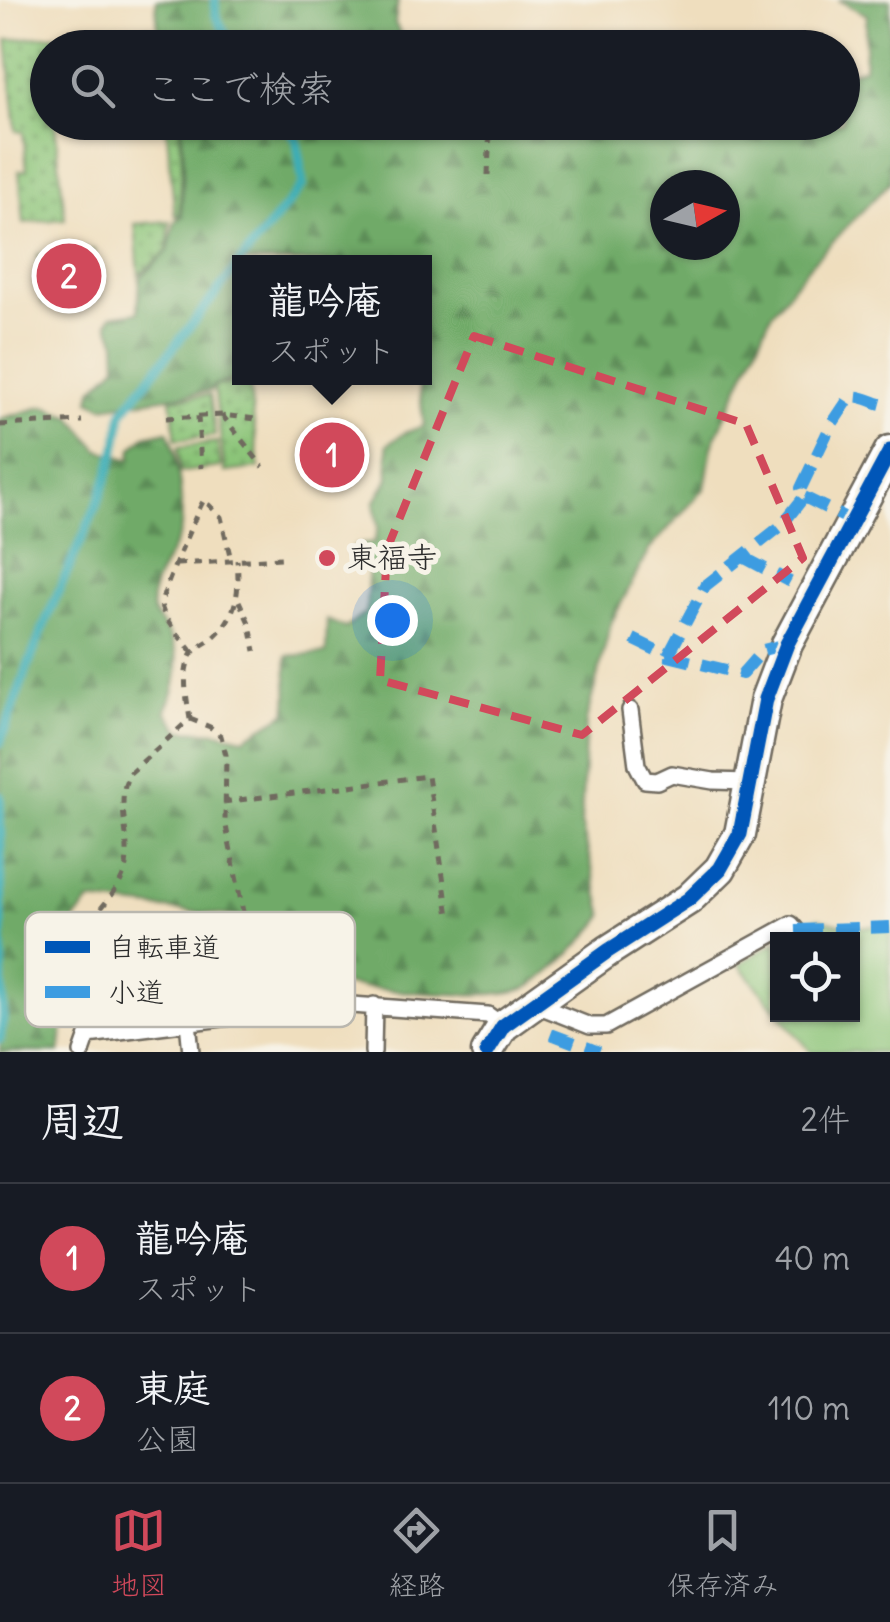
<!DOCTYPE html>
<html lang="ja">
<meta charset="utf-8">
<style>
body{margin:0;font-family:Delius,"Klee One",sans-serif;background:#20242c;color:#f1f3f6}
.controls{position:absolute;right:30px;bottom:30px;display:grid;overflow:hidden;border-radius:0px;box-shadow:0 2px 8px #0004}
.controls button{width:90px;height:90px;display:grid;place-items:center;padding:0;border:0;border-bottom:2px solid #363941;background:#171b24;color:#f1f3f6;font:50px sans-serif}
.compass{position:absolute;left:650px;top:170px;width:90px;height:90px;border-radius:50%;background:#171b24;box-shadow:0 2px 8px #0004;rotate:82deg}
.you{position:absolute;left:392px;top:620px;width:35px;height:35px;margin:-25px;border:8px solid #fff;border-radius:50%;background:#1a73e8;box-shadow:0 0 0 15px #1a73e833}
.badge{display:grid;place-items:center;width:65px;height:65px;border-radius:50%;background:#d1495b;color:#fff;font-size:32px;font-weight:700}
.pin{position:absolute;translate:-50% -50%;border:5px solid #fff;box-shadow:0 2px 10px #0006}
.popup{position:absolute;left:232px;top:255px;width:200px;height:130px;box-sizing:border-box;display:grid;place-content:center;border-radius:0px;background:#171b24;filter:drop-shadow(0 2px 8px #0005);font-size:32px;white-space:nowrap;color:#9ea1a6}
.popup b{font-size:38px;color:#f1f3f6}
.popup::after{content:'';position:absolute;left:50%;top:100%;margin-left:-20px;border:20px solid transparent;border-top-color:#171b24}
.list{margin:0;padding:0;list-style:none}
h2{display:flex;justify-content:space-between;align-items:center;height:130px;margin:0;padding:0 40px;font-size:42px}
h2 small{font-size:32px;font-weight:400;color:#9ea1a6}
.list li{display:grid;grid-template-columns:65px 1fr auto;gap:30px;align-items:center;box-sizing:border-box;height:150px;padding:0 40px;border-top:2px solid #363941}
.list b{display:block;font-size:38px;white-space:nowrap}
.list p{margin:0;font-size:32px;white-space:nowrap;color:#9ea1a6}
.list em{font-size:32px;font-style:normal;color:#9ea1a6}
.icon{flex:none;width:55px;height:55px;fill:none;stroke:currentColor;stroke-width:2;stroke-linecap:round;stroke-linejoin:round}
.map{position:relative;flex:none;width:890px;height:1052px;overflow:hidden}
.search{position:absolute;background:#171b24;box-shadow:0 2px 8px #0004;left:30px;right:30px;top:30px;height:110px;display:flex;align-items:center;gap:25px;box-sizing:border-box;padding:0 35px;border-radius:55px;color:#9ea1a6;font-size:38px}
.sheet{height:430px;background:#171b24}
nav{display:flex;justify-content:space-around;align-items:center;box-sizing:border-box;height:140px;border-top:2px solid #363941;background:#171b24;font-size:28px;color:#9ea1a6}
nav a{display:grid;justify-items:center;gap:5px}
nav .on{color:#d1495b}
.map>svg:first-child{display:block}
</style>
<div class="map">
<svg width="890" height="1052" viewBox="0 0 890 1052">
<defs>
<pattern id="grass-dots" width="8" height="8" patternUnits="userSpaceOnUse" patternTransform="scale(2.5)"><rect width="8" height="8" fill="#8bc478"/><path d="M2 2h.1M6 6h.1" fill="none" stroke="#729f63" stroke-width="1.8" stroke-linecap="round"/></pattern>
<pattern id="forest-firs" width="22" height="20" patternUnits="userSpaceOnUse" patternTransform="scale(2.5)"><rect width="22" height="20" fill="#70aa68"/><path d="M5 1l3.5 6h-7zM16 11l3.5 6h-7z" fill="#5c8b56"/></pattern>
</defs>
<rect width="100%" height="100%" fill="#f7f3e8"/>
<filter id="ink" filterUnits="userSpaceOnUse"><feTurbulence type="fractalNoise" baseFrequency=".01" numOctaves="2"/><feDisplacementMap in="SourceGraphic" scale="20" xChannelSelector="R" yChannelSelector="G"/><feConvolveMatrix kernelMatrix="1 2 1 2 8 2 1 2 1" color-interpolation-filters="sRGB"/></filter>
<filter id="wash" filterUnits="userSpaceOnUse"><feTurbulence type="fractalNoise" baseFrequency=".0048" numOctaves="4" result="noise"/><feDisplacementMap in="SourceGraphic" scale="40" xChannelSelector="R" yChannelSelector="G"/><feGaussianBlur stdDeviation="2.25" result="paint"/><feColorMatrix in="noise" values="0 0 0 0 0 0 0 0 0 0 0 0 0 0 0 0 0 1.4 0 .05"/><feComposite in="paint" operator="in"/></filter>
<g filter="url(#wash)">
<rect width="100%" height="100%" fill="#efdebe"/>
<path fill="url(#grass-dots)" stroke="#5b7852" stroke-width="2.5" d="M 149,27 L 151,47 L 91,47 L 90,33 Z
M 55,35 L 56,47 L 48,48 L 48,122 L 55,123 L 65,219 L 24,223 L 19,171 L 27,170 L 23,132 L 16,131 L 7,40 Z
M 166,123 L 179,123 L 182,164 L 179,216 L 175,216 Z
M 170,221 L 167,251 L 139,275 L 135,224 Z
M 94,250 L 99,297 L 43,303 L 38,255 Z
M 249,382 L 259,468 L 225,472 L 214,386 Z
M 210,395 L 215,436 L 176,440 L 171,399 Z
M 217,442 L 221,467 L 181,472 L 178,447 Z"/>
<path fill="url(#forest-firs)" stroke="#4e6a4a" stroke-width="2.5" fill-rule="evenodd" d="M 156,0 L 398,0 L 395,23 L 407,47 L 159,47 Z
M 838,0 L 890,0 L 890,182 L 810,265 L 772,313 L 712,446 L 705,488 L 649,550 L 611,623 L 586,721 L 581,823 L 604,916 C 590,936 552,973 531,986 C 503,1003 382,990 345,985 L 317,934 L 285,922 L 90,901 C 83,911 72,922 66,933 C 48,969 69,1014 60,1052 L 0,1052 L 0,419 L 45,406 L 71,416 L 99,450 L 131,460 L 132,448 L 145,436 L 168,431 C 177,447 186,518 179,536 C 170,558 149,582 152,607 C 153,617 162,623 167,632 C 183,659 178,684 166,711 L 180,730 L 217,732 L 244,738 L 286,713 C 290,693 285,676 287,656 L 326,653 L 327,620 L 346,628 L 366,612 L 369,562 L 349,553 L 356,546 L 374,542 L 378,528 L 374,503 L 389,478 L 387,445 L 404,433 L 424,426 L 419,385 L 398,378 L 424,378 L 424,262 L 240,262 L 242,378 L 213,385 L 211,391 L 103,407 L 90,400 L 92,390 L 117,366 L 116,342 L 108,323 L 111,316 L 138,312 L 140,278 L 168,251 L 175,221 L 181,217 L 184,164 L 181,123 L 593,122 L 596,126 L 675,135 L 684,122 L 737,123 L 816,129 L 817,123 L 842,122 L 843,75 L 864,68 L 867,15 ZM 725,185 L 725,245 L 665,245 L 665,185 Z"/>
<path fill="#8bc478" stroke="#5b7852" stroke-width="2.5" d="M 817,918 L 851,927 L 890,926 L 890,1052 L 811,1052 L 780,1015 L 852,1014 L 852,939 L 781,939 Z
M 777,941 L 777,1011 L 739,964 Z"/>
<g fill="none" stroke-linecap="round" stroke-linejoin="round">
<path stroke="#3cadb5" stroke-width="9" d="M 215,0 L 216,16 L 233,48
M 240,262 L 303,185 L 297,141 L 284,122
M 0,743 C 19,690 38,637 61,586 C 84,531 117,473 122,413 L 240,263
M 0,796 L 3,1019 L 0,1039"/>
</g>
</g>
<g filter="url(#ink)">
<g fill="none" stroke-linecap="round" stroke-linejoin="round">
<g stroke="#706a5e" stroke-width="20">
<path id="service" d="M 630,710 L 637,765 L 645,780 L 657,781 L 672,774 L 713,781 L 749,782
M 534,1004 L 590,1026 L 606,1026 L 791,924 L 796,930
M 188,1022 L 191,1052
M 82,1052 L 88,1035 L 246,1015 L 270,999 L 488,1015 L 503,1026
M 373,1052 L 374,1005"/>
</g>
<g stroke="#706a5e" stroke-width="35">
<path id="minor" d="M 487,1052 L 503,1026 L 608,951 L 689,899 L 720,869 L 740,834 L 766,699 L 787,644 L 890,451"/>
</g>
<path stroke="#706a5e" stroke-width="5" stroke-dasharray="8 8" stroke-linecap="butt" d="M 508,46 L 525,48
M 488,175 L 490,122
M 222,415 L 263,467
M 198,416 L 201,468
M 166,418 L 222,415 L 256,419
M 0,425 L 82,421
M 177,564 L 282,558
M 239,601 L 250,625 L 255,651
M 192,652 C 182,639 163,620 161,604 C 161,597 198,508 204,500 L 221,517 L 231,560
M 190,719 L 210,727 L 221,736 L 226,755 L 225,821 L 245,922
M 223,802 L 428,776 L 449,916
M 85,1013 L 78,945 C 84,919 117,899 125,870 C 133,838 114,805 129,774 L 190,719 C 187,699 181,674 191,655 C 195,648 203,645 210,640 C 237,618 240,593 237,560"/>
<use href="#service" stroke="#fff" stroke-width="15"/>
<use href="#minor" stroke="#fff" stroke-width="30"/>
<path stroke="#3d9ce1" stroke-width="12" stroke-dasharray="25 12" stroke-linecap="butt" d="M 804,497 L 852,521
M 743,557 L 790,582
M 633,639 L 668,656 L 742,674 L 763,650 L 787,644
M 668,656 L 705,586 L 781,526 L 804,497 L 801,488 L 830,427 L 850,397 C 864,394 876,406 890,405
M 796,930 L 890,927
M 551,1034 L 599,1052"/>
<g stroke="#f7f3e8" stroke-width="21">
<path id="cycleway" d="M 487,1052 L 503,1026 L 608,951 L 689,899 L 720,869 L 740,834 L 766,699 L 787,644 L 890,451"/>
</g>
<use href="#cycleway" stroke="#0057b8" stroke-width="15"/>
</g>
</g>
<path fill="none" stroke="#d1495b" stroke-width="8" stroke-dasharray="20 12" stroke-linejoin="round" d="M 474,336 L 746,424 L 803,558 L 582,735 L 380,680 L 387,549 Z"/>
<circle fill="#d1495b" stroke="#f7f3e8" stroke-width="4" cx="327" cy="558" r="10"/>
<g text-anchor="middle" stroke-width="10" stroke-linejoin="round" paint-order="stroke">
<g font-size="30" fill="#2b2b2b" stroke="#f7f3e8" text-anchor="start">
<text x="347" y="568">東福寺</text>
</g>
</g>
<rect x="25" y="912" width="330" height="115" rx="15" fill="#f7f3e8" stroke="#bab7af" stroke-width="2.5"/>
<rect x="45" y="941" width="45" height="12" fill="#0057b8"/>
<rect x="45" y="986" width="45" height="12" fill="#3d9ce1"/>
<g font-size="28" fill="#2b2b2b">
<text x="108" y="957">自転車道</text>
<text x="108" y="1002">小道</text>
</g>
</svg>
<div class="controls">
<button><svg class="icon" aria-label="locate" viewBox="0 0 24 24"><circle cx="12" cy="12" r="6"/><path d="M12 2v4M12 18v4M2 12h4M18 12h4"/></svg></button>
</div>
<svg class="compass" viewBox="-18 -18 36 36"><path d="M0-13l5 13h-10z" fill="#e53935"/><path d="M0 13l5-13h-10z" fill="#9ea1a6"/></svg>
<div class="you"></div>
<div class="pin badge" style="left:332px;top:455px">1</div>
<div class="popup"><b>龍吟庵</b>スポット</div>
<div class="pin badge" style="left:69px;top:276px">2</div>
<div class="search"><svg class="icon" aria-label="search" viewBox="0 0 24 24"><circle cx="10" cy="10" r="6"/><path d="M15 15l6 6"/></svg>ここで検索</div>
</div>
<section class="sheet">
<h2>周辺<small>2件</small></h2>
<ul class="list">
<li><span class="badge">1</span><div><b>龍吟庵</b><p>スポット</p></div><em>40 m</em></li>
<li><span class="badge">2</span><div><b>東庭</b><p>公園</p></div><em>110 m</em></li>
</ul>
</section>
<nav>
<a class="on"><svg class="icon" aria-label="map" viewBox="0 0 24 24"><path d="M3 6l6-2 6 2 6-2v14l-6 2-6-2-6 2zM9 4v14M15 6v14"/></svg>地図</a>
<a><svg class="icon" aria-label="directions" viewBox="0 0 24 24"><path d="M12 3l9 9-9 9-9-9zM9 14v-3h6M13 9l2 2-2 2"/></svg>経路</a>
<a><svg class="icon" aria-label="saved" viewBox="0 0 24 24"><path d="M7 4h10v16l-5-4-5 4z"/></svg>保存済み</a>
</nav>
